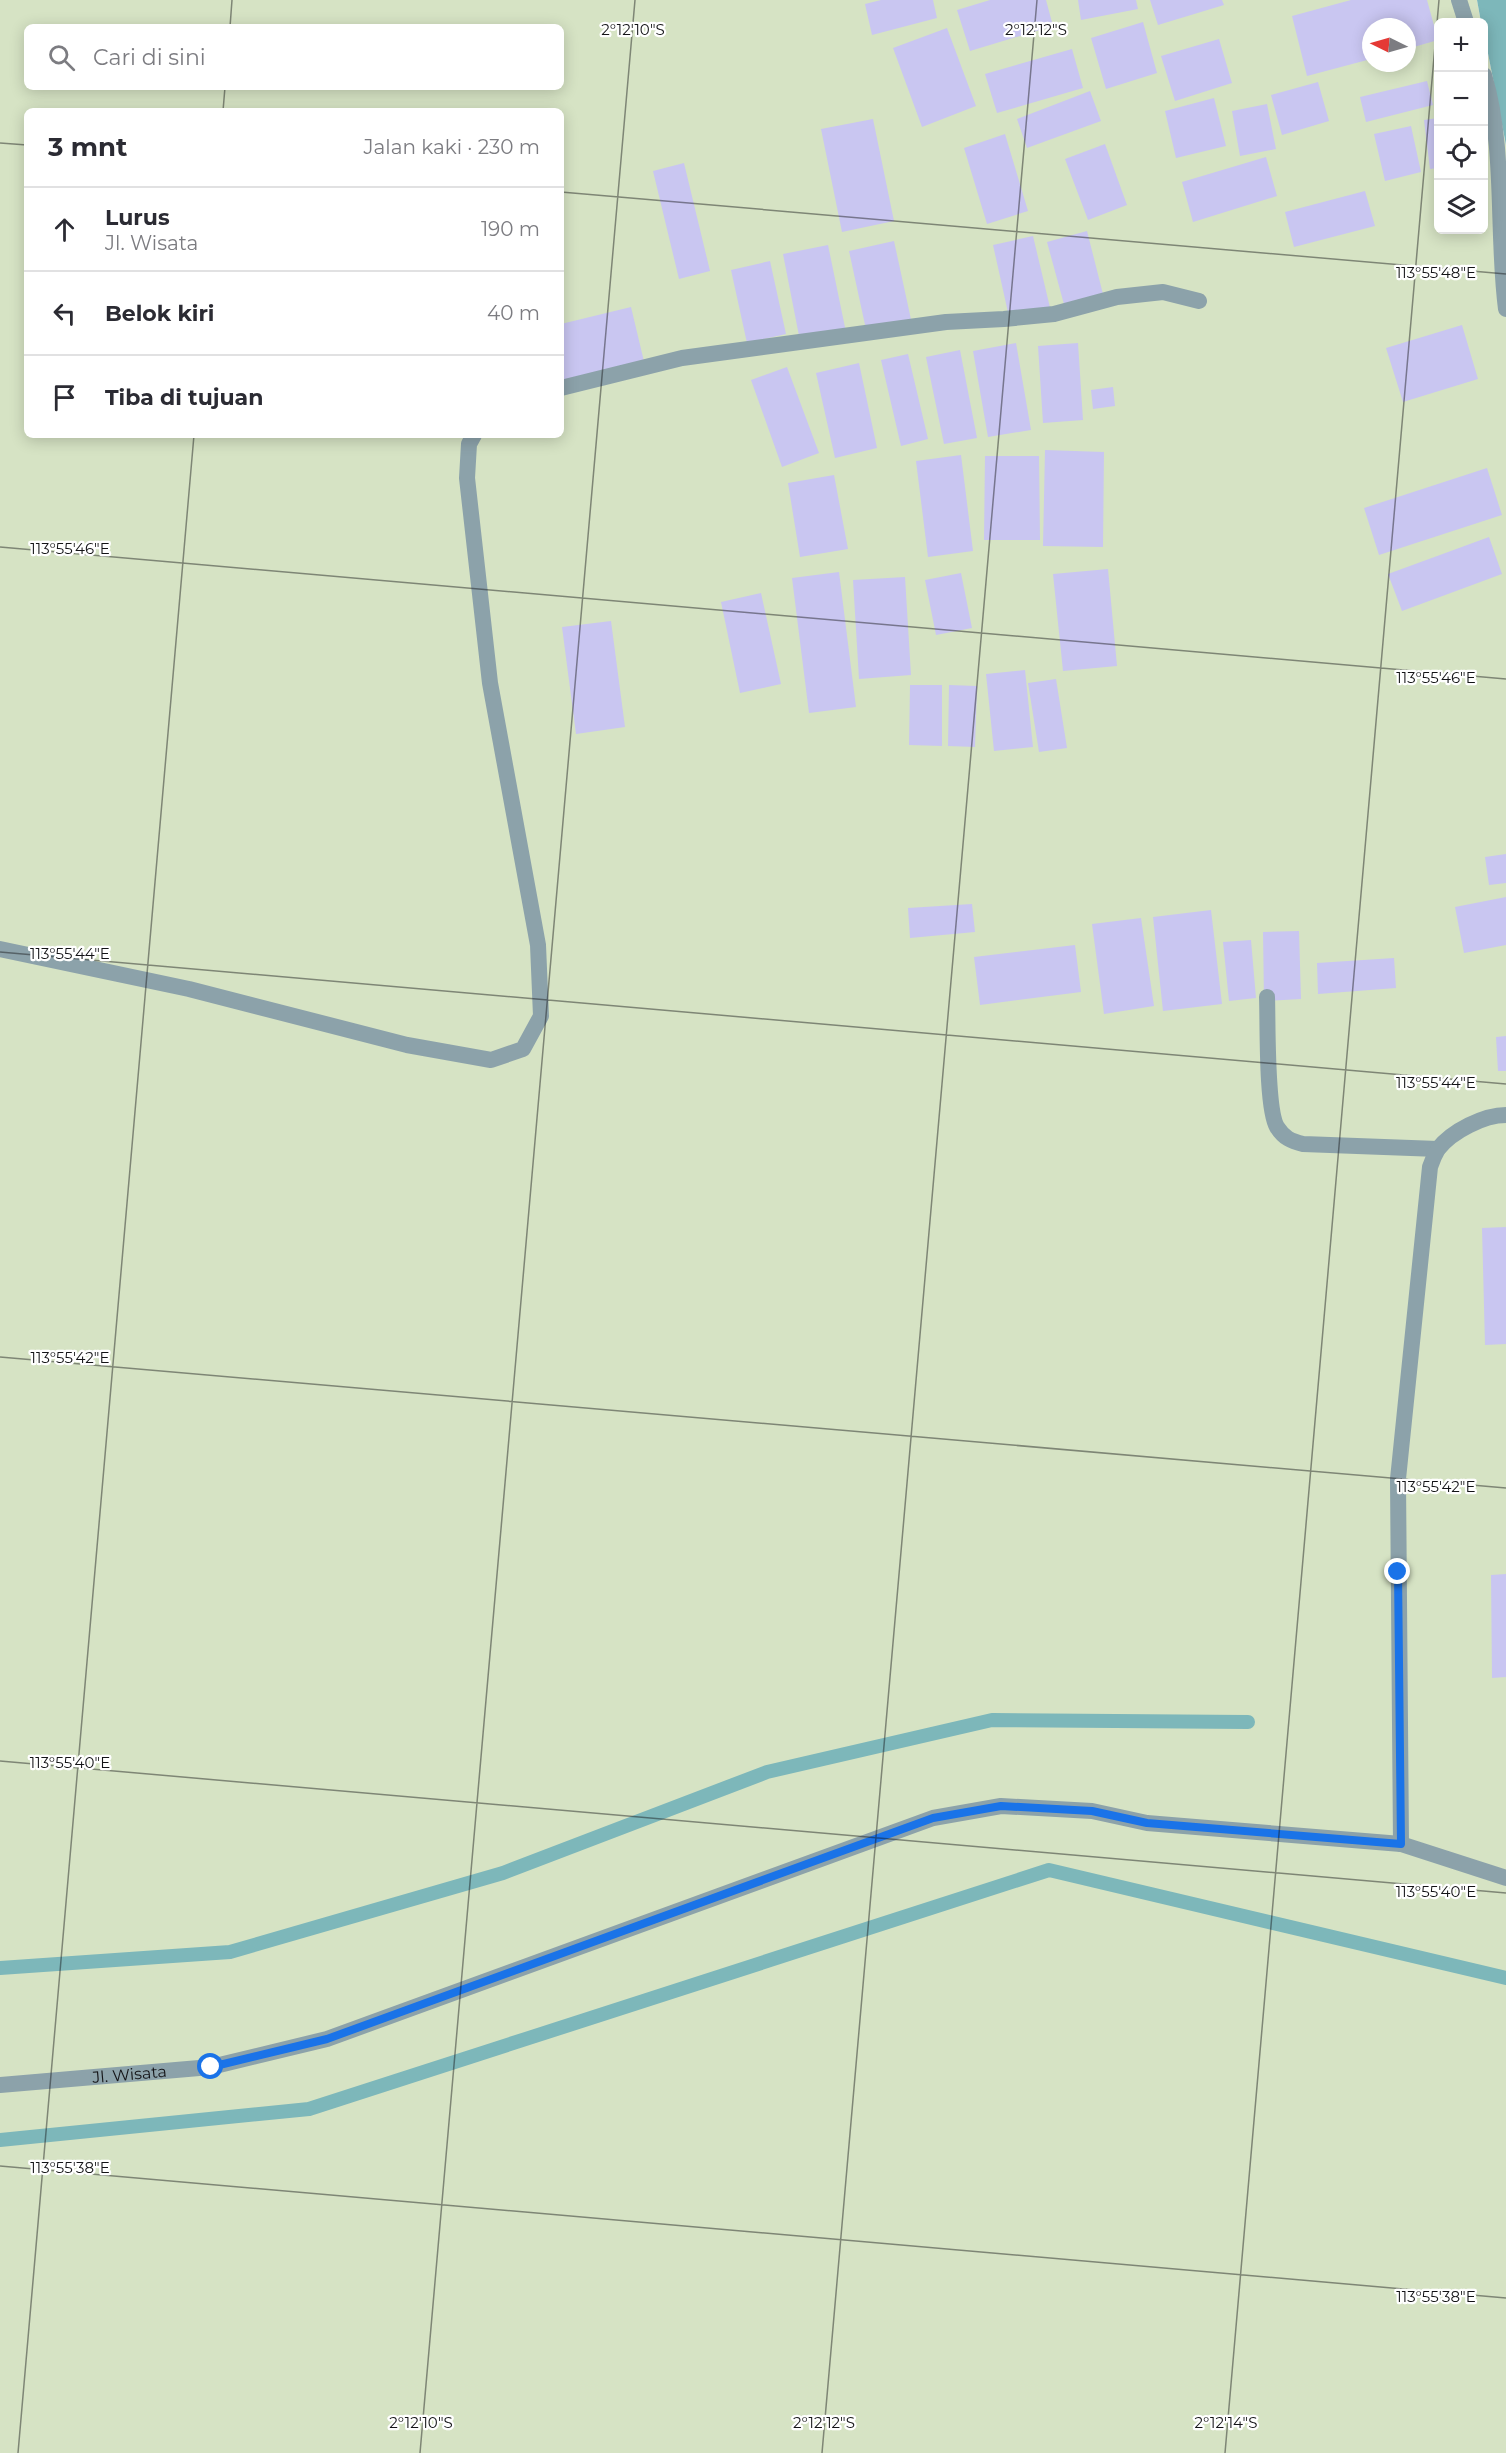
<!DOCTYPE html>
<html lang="id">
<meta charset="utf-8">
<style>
body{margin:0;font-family:Montserrat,sans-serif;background:#f2f2f3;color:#2b2b33}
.controls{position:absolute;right:18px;top:18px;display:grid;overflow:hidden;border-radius:9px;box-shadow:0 3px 15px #0003}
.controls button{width:54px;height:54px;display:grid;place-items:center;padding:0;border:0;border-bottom:2px solid #e1e1e2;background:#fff;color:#2b2b33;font:30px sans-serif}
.compass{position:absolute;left:1362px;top:18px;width:54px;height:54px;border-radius:50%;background:#fff;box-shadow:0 3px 15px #0003;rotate:275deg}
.stop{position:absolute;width:18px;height:18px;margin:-14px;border:4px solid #1a73e8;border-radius:50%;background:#fff}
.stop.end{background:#1a73e8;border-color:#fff;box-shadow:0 2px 6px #0008}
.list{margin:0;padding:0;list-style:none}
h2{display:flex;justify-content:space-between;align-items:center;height:78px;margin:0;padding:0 24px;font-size:26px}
h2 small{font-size:20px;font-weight:400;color:#7c7c81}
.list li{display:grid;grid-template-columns:39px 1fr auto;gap:18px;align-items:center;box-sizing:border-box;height:84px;padding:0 24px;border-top:2px solid #e1e1e2}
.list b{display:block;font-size:22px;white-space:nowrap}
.list p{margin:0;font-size:20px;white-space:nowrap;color:#7c7c81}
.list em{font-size:20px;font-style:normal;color:#7c7c81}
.icon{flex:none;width:33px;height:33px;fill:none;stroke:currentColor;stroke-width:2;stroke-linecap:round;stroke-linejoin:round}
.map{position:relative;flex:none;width:1506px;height:2453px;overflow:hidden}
.search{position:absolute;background:#fff;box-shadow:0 3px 15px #0003;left:24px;top:24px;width:540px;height:66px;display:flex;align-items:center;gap:15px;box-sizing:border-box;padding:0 21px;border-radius:9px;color:#7c7c81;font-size:22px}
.panel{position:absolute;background:#fff;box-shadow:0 3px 15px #0003;left:24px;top:108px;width:540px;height:330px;border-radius:9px}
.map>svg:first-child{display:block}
</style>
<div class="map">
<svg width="1506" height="2453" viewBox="0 0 1506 2453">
<rect width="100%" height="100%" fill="#f5f4ff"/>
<path fill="#d6e3c4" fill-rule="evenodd" d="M 0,0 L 1477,0 L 1481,22 L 1438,22 L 1438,230 L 1484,230 L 1484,33 L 1506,145 L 1506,2453 L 0,2453 ZM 27,27 L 561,27 L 561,87 L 27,87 ZM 1371,27 L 1407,27 L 1407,63 L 1371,63 ZM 27,111 L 561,111 L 561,435 L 27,435 Z"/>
<path fill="#7db7ba" d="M 1477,0 L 1506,0 L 1506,145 L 1484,33 L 1484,22 L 1481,22 Z"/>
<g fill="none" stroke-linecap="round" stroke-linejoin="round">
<path stroke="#7db7ba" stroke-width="14" d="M 0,1968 L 230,1952 L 503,1873 L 767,1772 L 992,1720 L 1248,1722
M 0,2140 L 309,2109 L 1049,1870 L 1506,1978"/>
</g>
<path fill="#c9c6f1" d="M 881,0 L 933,0 L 937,18 L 872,35 L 865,4 Z
M 990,0 L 1046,0 L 1053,26 L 970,51 L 957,10 Z
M 1078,0 L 1136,0 L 1138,9 L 1081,20 Z
M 1150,0 L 1222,0 L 1224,5 L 1158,25 Z
M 1351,0 L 1427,0 L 1438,40 L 1407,49 L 1407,27 L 1371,27 L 1371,59 L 1307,76 L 1292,16 Z
M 1143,22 L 1157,73 L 1106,89 L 1091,38 Z
M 947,28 L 976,106 L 922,127 L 893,48 Z
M 1219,39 L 1232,83 L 1175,101 L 1161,56 Z
M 1072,49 L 1083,88 L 997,113 L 985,74 Z
M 1427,81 L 1433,105 L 1366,122 L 1360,97 Z
M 1318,82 L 1329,121 L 1282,135 L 1271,95 Z
M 1090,91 L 1101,121 L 1027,148 L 1017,119 Z
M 1214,98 L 1226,146 L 1176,158 L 1165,111 Z
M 1267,104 L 1276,149 L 1240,156 L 1232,111 Z
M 1438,118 L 1438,168 L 1430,169 L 1424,120 Z
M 873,119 L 894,221 L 842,232 L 821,129 Z
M 1411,126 L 1421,172 L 1385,181 L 1374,134 Z
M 1005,134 L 1028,211 L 987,224 L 964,148 Z
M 1105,144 L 1127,205 L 1088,220 L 1065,159 Z
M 1266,157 L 1277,196 L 1193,222 L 1182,182 Z
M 684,163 L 710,271 L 679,279 L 653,171 Z
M 1365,191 L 1375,226 L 1294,247 L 1285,212 Z
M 1087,231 L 1104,298 L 1065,308 L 1047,242 Z
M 1033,236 L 1052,316 L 1011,326 L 993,245 Z
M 894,241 L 912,324 L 867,334 L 849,251 Z
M 828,245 L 847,337 L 801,346 L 783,254 Z
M 770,261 L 786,334 L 747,343 L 731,270 Z
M 631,307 L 646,370 L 561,389 L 561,324 Z
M 1462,325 L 1478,379 L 1403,402 L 1386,348 Z
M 1016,343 L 1031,430 L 988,437 L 973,351 Z
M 1078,343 L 1083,420 L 1043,423 L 1038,346 Z
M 960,350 L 977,438 L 944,444 L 926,357 Z
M 908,354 L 928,439 L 901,446 L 881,360 Z
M 859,363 L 877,448 L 835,458 L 816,373 Z
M 787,367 L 819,453 L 782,467 L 751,380 Z
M 1113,387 L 1115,406 L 1093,409 L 1091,390 Z
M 1045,450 L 1104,452 L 1103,547 L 1043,546 Z
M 961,455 L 973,551 L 928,557 L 916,461 Z
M 985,456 L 1039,456 L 1040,540 L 984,540 Z
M 1487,468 L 1502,515 L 1379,555 L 1364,508 Z
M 834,475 L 848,549 L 800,557 L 788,483 Z
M 1489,537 L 1502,574 L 1402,611 L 1388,574 Z
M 1108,569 L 1117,666 L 1063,671 L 1053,574 Z
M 839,572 L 856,707 L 809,713 L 792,578 Z
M 961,573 L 972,628 L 936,635 L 925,580 Z
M 905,577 L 911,675 L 859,679 L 853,580 Z
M 761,593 L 781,684 L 740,693 L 721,602 Z
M 611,621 L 625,727 L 576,734 L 562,627 Z
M 1025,670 L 1033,747 L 994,751 L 986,674 Z
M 1056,679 L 1067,748 L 1039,752 L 1028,683 Z
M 910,685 L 942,685 L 942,746 L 909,745 Z
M 949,685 L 977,686 L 975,747 L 948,746 Z
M 1506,854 L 1506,883 L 1489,885 L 1485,857 Z
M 1506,897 L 1506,945 L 1464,953 L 1455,907 Z
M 972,904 L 975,932 L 910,938 L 908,908 Z
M 1211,910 L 1222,1004 L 1163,1011 L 1153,917 Z
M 1141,918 L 1154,1006 L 1104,1014 L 1092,924 Z
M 1299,931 L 1301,999 L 1264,1001 L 1263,932 Z
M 1251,940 L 1256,998 L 1229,1001 L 1223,942 Z
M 1075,945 L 1081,992 L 980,1005 L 974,957 Z
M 1394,958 L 1396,988 L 1318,994 L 1317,963 Z
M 1506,1036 L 1506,1071 L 1498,1071 L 1496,1037 Z
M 1506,1227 L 1506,1344 L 1485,1345 L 1482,1228 Z
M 1506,1574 L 1506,1677 L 1492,1678 L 1491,1575 Z"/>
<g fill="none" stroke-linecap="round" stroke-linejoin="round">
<g stroke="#8ca2aa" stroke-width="16">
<path d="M 1459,0 L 1466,22"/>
<path d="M 1484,75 C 1506,148 1496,232 1506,309"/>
<path d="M 561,388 L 682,358 L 946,322 L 1004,319 L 1054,314 L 1117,297 L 1163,292 L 1199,301"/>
<path d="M 0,949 L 189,989 L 407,1045 L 491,1060 L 523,1049 L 541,1016 L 538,945 L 490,683 L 467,478 L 469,444 L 474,435"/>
<path d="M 1267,997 C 1268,1022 1266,1109 1277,1127 C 1284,1138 1291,1141 1303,1144 L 1438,1149"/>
<path d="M 1401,1844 L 1398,1479 L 1430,1167 C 1432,1161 1435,1154 1438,1149 C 1452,1131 1484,1115 1506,1115"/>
<path id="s1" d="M 0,2085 L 211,2067 L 327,2039 L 933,1818 L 1001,1806 L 1092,1811 L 1147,1823 L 1401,1844 L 1506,1878"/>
</g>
</g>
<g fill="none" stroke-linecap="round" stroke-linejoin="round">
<path stroke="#1a73e8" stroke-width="8" d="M 211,2067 L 327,2039 L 933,1818 L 1001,1806 L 1092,1811 L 1147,1823 L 1401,1844 L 1398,1572"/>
</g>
<path fill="none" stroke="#131316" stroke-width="1.5" stroke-opacity="0.45" d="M 230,27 L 232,0M 223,111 L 225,87M 0,143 L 27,145M 561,192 L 1506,274M 0,547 L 1506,679M 0,952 L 1506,1084M 0,1357 L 1506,1488M 0,1761 L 1506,1893M 0,2166 L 1506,2298M 18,2453 L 194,435M 420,2453 L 635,0M 822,2453 L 1037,0M 1225,2453 L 1439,0"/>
<g text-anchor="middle" stroke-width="4.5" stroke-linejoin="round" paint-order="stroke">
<g font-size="16" fill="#131316" stroke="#fff">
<text dy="6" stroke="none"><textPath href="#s1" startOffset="130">Jl. Wisata</textPath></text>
</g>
</g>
<g font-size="15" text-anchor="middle" fill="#131316" stroke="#fff" stroke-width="4.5" stroke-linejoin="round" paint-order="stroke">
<text x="633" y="35">2°12'10"S</text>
<text x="1036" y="35">2°12'12"S</text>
<text x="1436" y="278">113°55'48"E</text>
<text x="70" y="554">113°55'46"E</text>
<text x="1436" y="683">113°55'46"E</text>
<text x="70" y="959">113°55'44"E</text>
<text x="1436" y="1088">113°55'44"E</text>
<text x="70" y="1363">113°55'42"E</text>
<text x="1436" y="1492">113°55'42"E</text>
<text x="70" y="1768">113°55'40"E</text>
<text x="1436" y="1897">113°55'40"E</text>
<text x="70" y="2173">113°55'38"E</text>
<text x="1436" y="2302">113°55'38"E</text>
<text x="421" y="2428">2°12'10"S</text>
<text x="824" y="2428">2°12'12"S</text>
<text x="1226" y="2428">2°12'14"S</text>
</g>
</svg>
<div class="controls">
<button>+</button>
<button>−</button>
<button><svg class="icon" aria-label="locate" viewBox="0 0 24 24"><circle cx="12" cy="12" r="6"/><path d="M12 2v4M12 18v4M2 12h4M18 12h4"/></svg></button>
<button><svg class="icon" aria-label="layers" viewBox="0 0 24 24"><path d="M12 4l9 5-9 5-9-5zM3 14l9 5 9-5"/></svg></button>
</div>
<svg class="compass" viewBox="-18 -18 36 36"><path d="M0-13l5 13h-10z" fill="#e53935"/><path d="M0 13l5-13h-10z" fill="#7c7c81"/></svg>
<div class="stop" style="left:211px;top:2067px"></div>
<div class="stop end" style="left:1398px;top:1572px"></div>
<div class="search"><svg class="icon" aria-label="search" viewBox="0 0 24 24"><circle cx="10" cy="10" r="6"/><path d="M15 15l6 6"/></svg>Cari di sini</div>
<section class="panel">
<h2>3 mnt<small>Jalan kaki · 230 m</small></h2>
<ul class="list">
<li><svg class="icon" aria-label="ahead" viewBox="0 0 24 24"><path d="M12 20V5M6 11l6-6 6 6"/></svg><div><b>Lurus</b><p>Jl. Wisata</p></div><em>190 m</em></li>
<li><svg class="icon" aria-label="left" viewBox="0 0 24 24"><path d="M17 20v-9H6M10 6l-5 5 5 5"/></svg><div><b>Belok kiri</b></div><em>40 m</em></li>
<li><svg class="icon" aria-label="arrive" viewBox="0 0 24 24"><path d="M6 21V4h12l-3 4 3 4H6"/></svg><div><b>Tiba di tujuan</b></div></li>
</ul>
</section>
</div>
